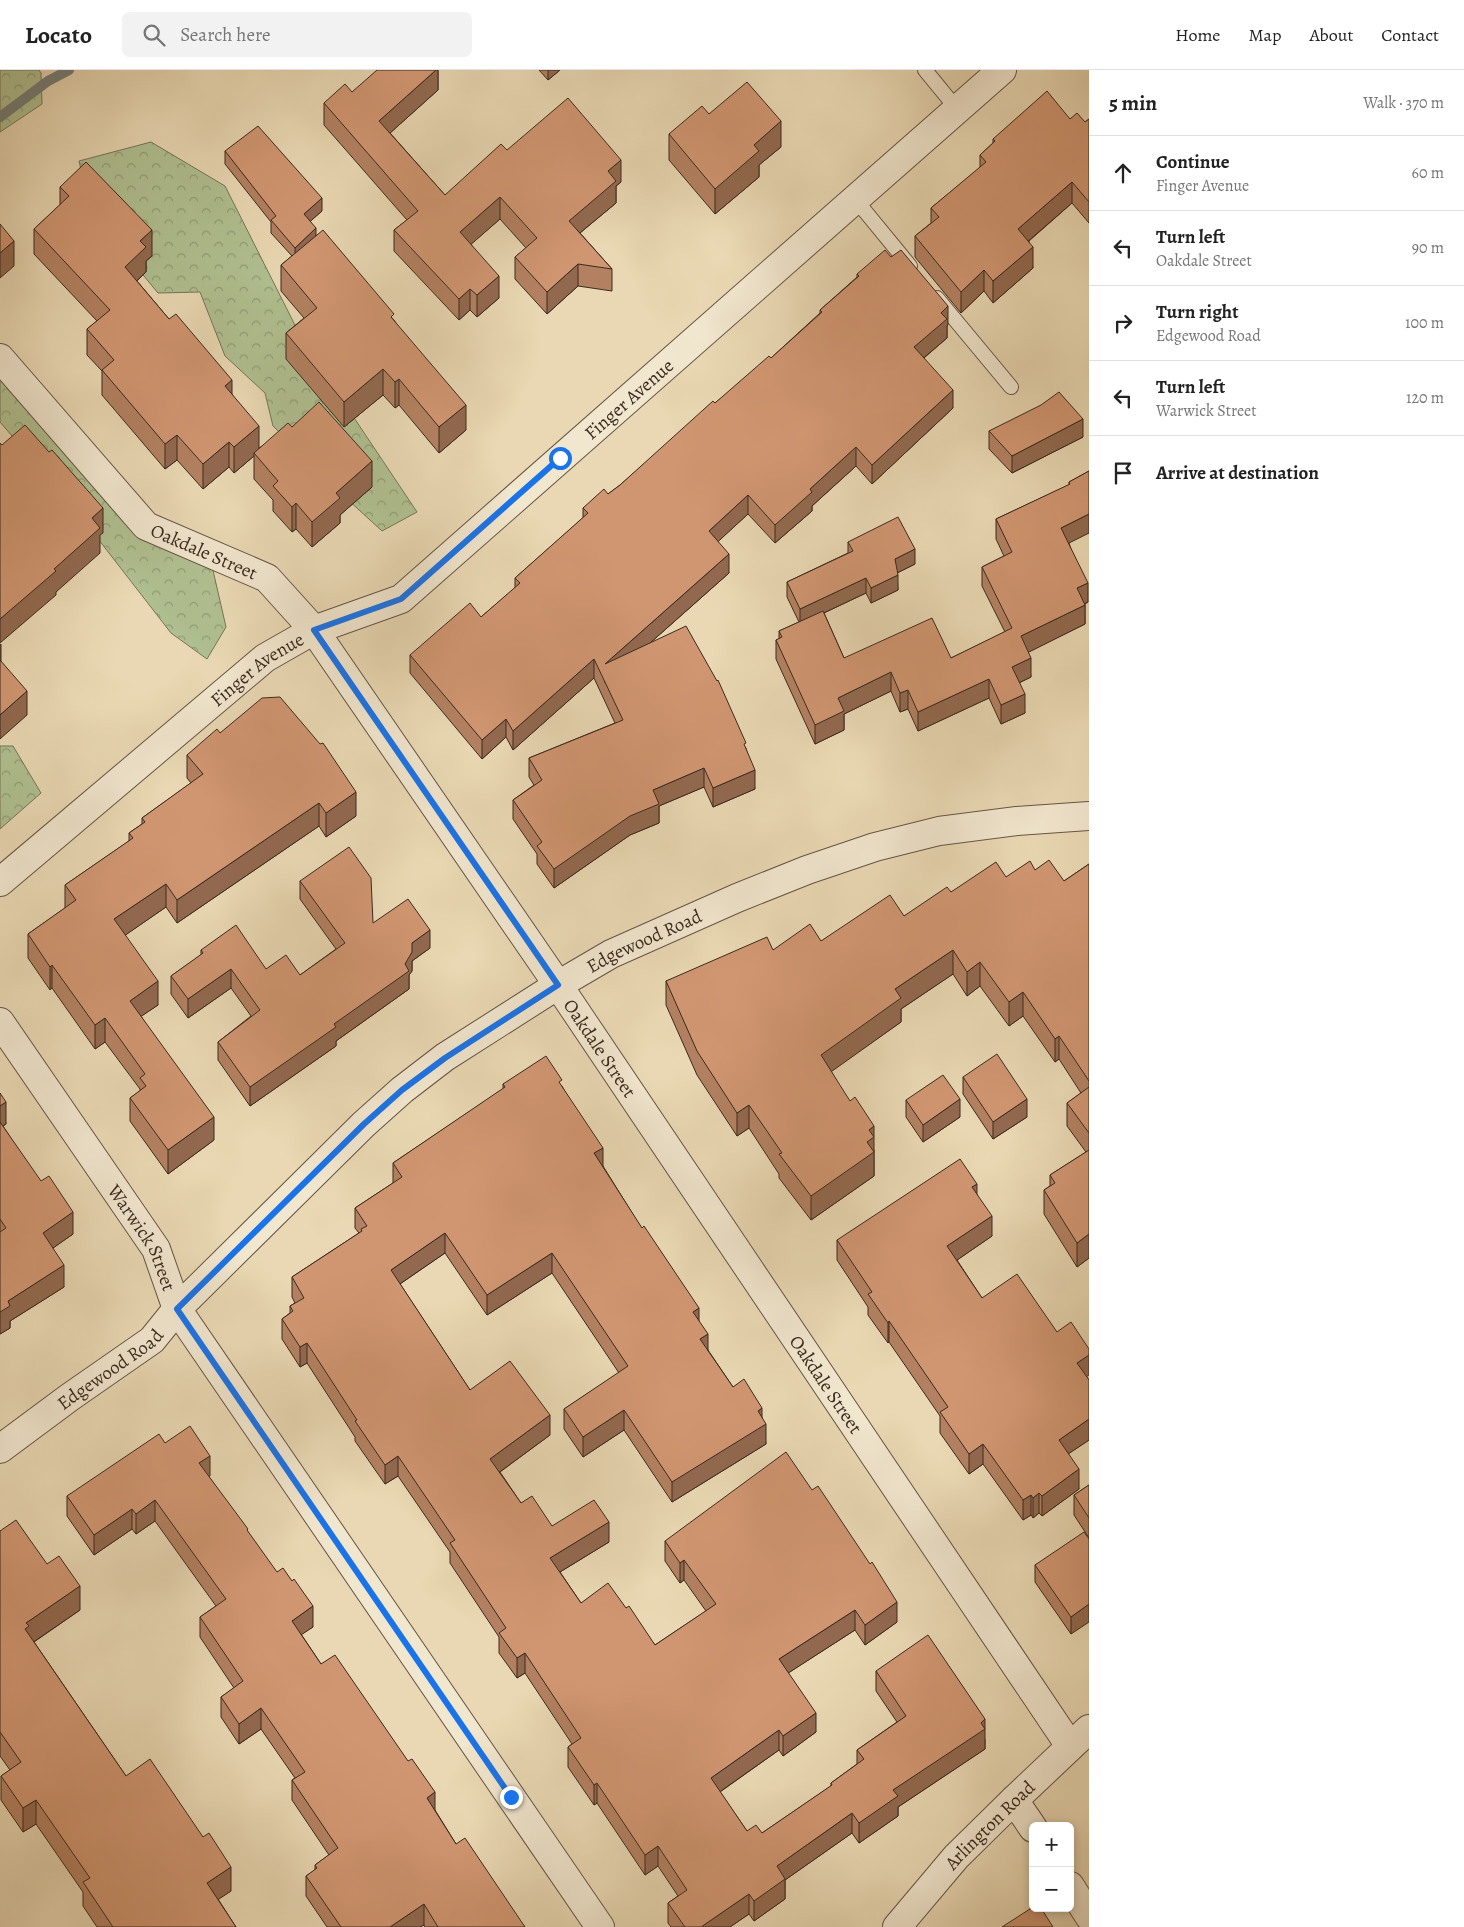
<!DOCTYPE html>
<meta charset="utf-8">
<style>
body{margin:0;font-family:Alegreya,serif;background:#f2f2f2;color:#222}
.controls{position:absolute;right:15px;bottom:15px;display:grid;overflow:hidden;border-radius:8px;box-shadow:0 2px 8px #0003}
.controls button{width:45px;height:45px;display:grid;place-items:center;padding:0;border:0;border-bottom:1px solid #e0e0e0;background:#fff;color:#222;font:25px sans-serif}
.stop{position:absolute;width:15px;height:15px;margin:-11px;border:4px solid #1a73e8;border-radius:50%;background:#fff}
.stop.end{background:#1a73e8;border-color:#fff;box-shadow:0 1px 5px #0008}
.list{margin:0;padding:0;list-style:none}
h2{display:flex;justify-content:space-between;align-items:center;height:65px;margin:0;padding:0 20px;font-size:21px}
h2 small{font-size:16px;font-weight:400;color:#767676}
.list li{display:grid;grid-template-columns:32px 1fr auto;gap:15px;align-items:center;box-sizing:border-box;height:75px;padding:0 20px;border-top:1px solid #e0e0e0}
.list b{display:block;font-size:19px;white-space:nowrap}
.list p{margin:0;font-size:16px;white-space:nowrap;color:#767676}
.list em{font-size:16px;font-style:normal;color:#767676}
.icon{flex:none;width:28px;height:28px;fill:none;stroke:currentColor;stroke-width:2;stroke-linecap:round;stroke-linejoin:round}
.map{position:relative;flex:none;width:1089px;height:1857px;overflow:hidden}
header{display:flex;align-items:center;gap:30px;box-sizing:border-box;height:70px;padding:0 25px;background:#fff;border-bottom:1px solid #e0e0e0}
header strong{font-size:24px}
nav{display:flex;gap:28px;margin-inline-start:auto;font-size:18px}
.search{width:350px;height:45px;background:#f2f2f2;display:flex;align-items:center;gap:12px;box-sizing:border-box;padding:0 18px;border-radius:8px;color:#767676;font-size:19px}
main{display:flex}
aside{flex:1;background:#fff}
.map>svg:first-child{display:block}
</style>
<header>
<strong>Locato</strong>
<div class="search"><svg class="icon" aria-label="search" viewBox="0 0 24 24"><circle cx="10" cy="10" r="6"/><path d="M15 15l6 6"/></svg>Search here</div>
<nav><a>Home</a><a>Map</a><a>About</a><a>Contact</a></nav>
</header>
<main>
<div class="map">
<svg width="1089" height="1857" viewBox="0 0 1089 1857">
<defs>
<pattern id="forest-crowns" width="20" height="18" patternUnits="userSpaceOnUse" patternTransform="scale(1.25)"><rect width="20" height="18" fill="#b0c091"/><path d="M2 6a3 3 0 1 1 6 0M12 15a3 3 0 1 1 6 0" fill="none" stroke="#909c76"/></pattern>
</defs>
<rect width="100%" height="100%" fill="#e9d8b3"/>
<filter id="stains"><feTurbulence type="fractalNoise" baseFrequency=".004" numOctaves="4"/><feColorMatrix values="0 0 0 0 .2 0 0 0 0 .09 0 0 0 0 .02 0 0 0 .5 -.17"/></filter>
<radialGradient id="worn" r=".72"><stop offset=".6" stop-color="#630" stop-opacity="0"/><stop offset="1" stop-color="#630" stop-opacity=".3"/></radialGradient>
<path fill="url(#forest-crowns)" stroke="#757558" d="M 0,0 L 39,0 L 41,3 L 42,34 L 0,62 Z
M 151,72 L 225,116 L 304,273 L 417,442 L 382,461 L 335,418 L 273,356 L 265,323 L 225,286 L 200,222 L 158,223 L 91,142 L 79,91 Z
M 0,303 L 81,398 L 212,496 L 226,557 L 207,589 L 171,563 L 78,443 L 0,352 Z
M 0,676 L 13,676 L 41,723 L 0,759 Z"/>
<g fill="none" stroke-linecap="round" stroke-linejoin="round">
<path stroke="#747f7a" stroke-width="10" d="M 0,47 L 48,11 L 69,0"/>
<g stroke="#665644" stroke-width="16">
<path id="service" d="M 925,0 L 957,39
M 855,129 L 910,196
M 937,228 L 1011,317"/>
</g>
<g stroke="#665644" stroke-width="30">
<g id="minor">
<path id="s1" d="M 0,288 L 146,456 L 267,508 L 314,560 L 558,915 L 1070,1676"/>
<path id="s2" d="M 0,812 L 265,588 L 314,560 L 401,529 L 1002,0"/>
<path id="s3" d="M 0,952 L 156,1179 L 177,1239 L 600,1857"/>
<path id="s4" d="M 0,1379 L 70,1327 L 152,1270 L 177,1239 L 364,1054 L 402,1020 L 445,987 L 558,915 L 611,884 L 737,828 L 807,800 L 875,777 L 939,761 L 1017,751 L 1089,746"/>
<path d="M 1014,1730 L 1033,1758"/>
<path d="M 1070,1816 L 1089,1846"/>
<path id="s5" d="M 897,1857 L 956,1787 L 1014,1730 L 1089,1659"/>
</g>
</g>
<use href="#service" stroke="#f1e6ce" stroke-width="14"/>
<use href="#minor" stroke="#f1e6ce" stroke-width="28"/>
</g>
<path fill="#b38161" stroke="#3a2a1f" d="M 438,0 L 438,20 L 390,63 L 445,125 L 507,80 L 621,112 L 616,116 L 616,133 L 580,163 L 612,199 L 612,221 L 578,216 L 547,244 L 515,209 L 515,187 L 526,178 L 500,149 L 471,174 L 499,228 L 477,247 L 470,240 L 459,250 L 394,181 L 394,160 L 407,150 L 324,55 L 324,33 L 352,22 Z
M 539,0 L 560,0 L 548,10 Z
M 709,44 L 781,77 L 759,95 L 759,107 L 715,144 L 669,90 L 669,64 Z
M 1070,49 L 1085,52 L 1089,49 L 1089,153 L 1072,133 L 1029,171 L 1033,198 L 993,233 L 984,221 L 961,243 L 915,187 L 915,166 L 931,153 L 931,138 L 980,98 L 980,85 L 993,73 L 993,69 Z
M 225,81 L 322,141 L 310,151 L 316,166 L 394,250 L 466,360 L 439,383 L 399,335 L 395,338 L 383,325 L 344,357 L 286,289 L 286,263 L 304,248 L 281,221 L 281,195 L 292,186 L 271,163 L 271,152 L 225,94 Z
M 60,117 L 152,186 L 146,191 L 146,202 L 137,211 L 232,324 L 259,378 L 292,357 L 372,417 L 340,445 L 340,453 L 312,477 L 296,459 L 292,462 L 273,441 L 273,430 L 254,409 L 254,386 L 234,403 L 229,397 L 203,419 L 177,390 L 165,399 L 102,325 L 102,301 L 87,285 L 87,259 L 97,251 L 34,184 L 34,159 L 60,135 Z
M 857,204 L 948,255 L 947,256 L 947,268 L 924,288 L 953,338 L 872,414 L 856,396 L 812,436 L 812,441 L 775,473 L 748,444 L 718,471 L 729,503 L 650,573 L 746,678 L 755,719 L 713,737 L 704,717 L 659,736 L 659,753 L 630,765 L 554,818 L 537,794 L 537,784 L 513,749 L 513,730 L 534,715 L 529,707 L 529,688 L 615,653 L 594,608 L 513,680 L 506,667 L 482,689 L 410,603 L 410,585 L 481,547 L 515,518 L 515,508 L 583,448 L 583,438 L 608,424 L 620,415 L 715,333 L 771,288 L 820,243 L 820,240 L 857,207 Z
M 989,361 L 1083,367 L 1012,403 L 989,379 Z
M 1089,401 L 1069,473 L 1088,532 L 1085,534 L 1085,554 L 1028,582 L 1031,607 L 1019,613 L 1025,643 L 1001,654 L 989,628 L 918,661 L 908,639 L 900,642 L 891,621 L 844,644 L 844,660 L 815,674 L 776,589 L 776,570 L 779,569 L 779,561 L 799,552 L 787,527 L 787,512 L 848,483 L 848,472 L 915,494 L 897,503 L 898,520 L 871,533 L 866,523 L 824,543 L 844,588 L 951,588 L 1005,562 L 982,516 L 982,497 L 1004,486 L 996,469 L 996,449 L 1069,415 L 1069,412 Z
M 220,663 L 356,746 L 326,767 L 319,756 L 177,853 L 166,837 L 125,865 L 158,935 L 141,946 L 214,1070 L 168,1104 L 130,1051 L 130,1028 L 140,1021 L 140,1019 L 105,972 L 95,979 L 52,918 L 50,920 L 28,888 L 28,864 L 65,838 L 65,815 L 129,771 L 129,763 L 142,754 L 142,748 L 191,713 L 187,708 L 187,685 Z
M 1089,794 L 1089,1188 L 1077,1197 L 1044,1144 L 1044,1120 L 1050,1116 L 1050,1105 L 1086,1082 L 1067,1056 L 1067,1033 L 1081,1023 L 1059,989 L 1055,992 L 1023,946 L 1009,956 L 980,916 L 967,926 L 953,904 L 901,939 L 901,952 L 831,1001 L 874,1080 L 874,1106 L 811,1150 L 779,1108 L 779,1104 L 749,1058 L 737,1066 L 697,1005 L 666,935 L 666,911 L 773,880 L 821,871 L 904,846 L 951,822 L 1035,800 L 1064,811 Z
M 300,811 L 373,853 L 430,878 L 412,891 L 412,901 L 409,905 L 409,919 L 336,971 L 336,976 L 250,1036 L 218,990 L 218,972 L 251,946 L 231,918 L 188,948 L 171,924 L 171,906 L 201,885 L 201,880 L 266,899 L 300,905 L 336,879 L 300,829 Z
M 963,1007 L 1027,1047 L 993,1069 L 963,1024 Z
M 503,1014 L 562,1016 L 603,1096 L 699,1251 L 708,1280 L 733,1317 L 762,1347 L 766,1374 L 672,1432 L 624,1360 L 583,1387 L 564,1359 L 564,1339 L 619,1303 L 552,1203 L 487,1245 L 445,1183 L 400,1214 L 470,1320 L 550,1365 L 500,1402 L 521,1433 L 552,1456 L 609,1472 L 560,1502 L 581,1533 L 626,1538 L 655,1575 L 706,1541 L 684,1510 L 680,1513 L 665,1491 L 665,1471 L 897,1552 L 865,1575 L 855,1560 L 788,1603 L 816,1662 L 783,1686 L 779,1680 L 720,1722 L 747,1761 L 762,1763 L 831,1716 L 831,1713 L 857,1694 L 857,1680 L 897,1652 L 876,1621 L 876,1601 L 985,1669 L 985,1679 L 898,1737 L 898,1746 L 859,1773 L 852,1763 L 785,1810 L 785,1829 L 754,1851 L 749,1844 L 730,1857 L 671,1857 L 668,1853 L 668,1833 L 678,1826 L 658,1796 L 645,1805 L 597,1733 L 594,1735 L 568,1697 L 568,1677 L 572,1674 L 525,1603 L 517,1608 L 499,1583 L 499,1567 L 450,1493 L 450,1482 L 398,1406 L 385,1414 L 355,1371 L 355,1367 L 307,1293 L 300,1297 L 282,1269 L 282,1249 L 290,1243 L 290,1236 L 295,1233 L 292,1227 L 292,1207 L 359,1163 L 355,1158 L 355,1138 L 393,1113 L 393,1093 L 503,1019 Z
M 0,1023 L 6,1054 L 3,1056 L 73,1164 L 53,1178 L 64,1217 L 10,1251 L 10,1258 L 0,1264 Z
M 906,1030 L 960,1047 L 923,1072 L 906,1047 Z
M 977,1124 L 992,1166 L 957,1190 L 982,1228 L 1087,1307 L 1089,1310 L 1089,1370 L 1068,1384 L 1079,1419 L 1042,1446 L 1039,1443 L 1033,1448 L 1031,1445 L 1023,1450 L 983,1394 L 969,1404 L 940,1363 L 940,1346 L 889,1272 L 888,1273 L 868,1245 L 868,1237 L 837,1190 L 837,1170 Z
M 165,1373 L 210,1406 L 209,1407 L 248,1462 L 313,1557 L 301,1564 L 321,1594 L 435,1740 L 456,1774 L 525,1857 L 425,1857 L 424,1855 L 420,1857 L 327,1857 L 306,1826 L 306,1806 L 315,1800 L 315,1795 L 329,1785 L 292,1730 L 292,1710 L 295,1708 L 261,1659 L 239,1674 L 221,1647 L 221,1627 L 234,1618 L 200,1567 L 200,1547 L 216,1536 L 155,1451 L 136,1464 L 132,1459 L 94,1485 L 67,1446 L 67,1426 Z
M 1089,1415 L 1089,1468 L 1074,1445 L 1074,1425 Z
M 0,1461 L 80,1540 L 34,1572 L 126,1706 L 231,1821 L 218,1829 L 236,1857 L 97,1857 L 83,1836 L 83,1822 L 36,1754 L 23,1762 L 1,1730 L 1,1706 L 10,1700 L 0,1686 Z
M 1089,1469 L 1071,1564 L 1035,1512 L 1035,1495 Z"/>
<path fill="#92694f" stroke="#3a2a1f" d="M 436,0 L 438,0 L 438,20 L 379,73 L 379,51 Z
M 548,0 L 560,0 L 548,10 Z
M 781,51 L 781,77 L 759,95 L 759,107 L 715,144 L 715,119 L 754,75 Z
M 621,90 L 621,112 L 616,116 L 616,133 L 569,172 L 569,151 L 608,101 Z
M 1072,112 L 1072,133 L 1018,180 L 1018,159 Z
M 500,127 L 500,149 L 460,184 L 460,162 Z
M 322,128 L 322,141 L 304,157 L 304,144 Z
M 316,158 L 316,171 L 295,190 L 295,178 Z
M 152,160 L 152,186 L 146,191 L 146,202 L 125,222 L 125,197 L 140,171 Z
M 14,171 L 14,196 L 0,208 L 0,183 Z
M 1033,177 L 1033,198 L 993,233 L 993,211 Z
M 578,194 L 578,216 L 547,244 L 547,222 Z
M 984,200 L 984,221 L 961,243 L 961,222 Z
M 499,206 L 499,228 L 477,247 L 477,225 Z
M 470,219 L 470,240 L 459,250 L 459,229 Z
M 948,236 L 948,255 L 947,256 L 947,268 L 914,296 L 914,277 L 941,243 Z
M 383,299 L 383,325 L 344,357 L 344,332 Z
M 399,309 L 399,335 L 395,338 L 395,312 Z
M 232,310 L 232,335 L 225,316 Z
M 953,320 L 953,338 L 872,414 L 872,395 Z
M 466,335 L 466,360 L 439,383 L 439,357 Z
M 1083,349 L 1083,367 L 1012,403 L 1012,386 Z
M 259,356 L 259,381 L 254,383 L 254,386 L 234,403 L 234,377 Z
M 177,365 L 177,390 L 165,399 L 165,374 Z
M 229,372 L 229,397 L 203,419 L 203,394 Z
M 856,377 L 856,396 L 812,436 L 812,441 L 775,473 L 775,455 L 810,419 Z
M 372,391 L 372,417 L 340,445 L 340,453 L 312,477 L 312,452 L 336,423 Z
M 748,425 L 748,444 L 709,480 L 709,461 Z
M 296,433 L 296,459 L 292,462 L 292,437 Z
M 103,438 L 103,463 L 100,465 L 100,483 L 56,522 L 56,525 L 0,573 L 0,549 L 54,499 L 92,448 Z
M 1089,444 L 1089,463 L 1061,477 L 1061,458 Z
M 915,479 L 915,494 L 895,504 L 895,489 Z
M 729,484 L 729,503 L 605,613 L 605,594 Z
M 898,505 L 898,520 L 871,533 L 871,518 Z
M 866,508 L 866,523 L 800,554 L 800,539 Z
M 1088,513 L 1088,532 L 1077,537 L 1077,518 Z
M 1085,535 L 1085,554 L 1021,586 L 1021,566 Z
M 1,574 L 1,598 L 0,599 L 0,575 Z
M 1031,588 L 1031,607 L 1012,616 L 1012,597 Z
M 594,589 L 594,608 L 513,680 L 513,661 Z
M 891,602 L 891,621 L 844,644 L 844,660 L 815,674 L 815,655 L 838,628 Z
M 989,609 L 989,628 L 918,661 L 918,642 Z
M 908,620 L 908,639 L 900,642 L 900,623 Z
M 27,621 L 27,645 L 0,669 L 0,645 Z
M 1025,624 L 1025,643 L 1001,654 L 1001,635 Z
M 506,649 L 506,667 L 482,689 L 482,670 Z
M 704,698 L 704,717 L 659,736 L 659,753 L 630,765 L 554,818 L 554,799 L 653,720 Z
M 755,700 L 755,719 L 713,737 L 713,718 Z
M 356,722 L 356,746 L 326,767 L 326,743 Z
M 319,733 L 319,756 L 177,853 L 177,830 Z
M 166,814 L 166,837 L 114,873 L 114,849 Z
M 430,860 L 430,878 L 412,891 L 412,901 L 409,905 L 409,919 L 336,971 L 336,976 L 250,1036 L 250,1017 L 334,954 L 405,894 L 412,873 Z
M 953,880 L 953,904 L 901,939 L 901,952 L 821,1009 L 821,985 L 895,919 Z
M 980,892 L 980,916 L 967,926 L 967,902 Z
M 52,895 L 52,918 L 50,920 L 50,897 Z
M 231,899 L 231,918 L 188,948 L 188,929 Z
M 158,911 L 158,935 L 130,954 L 130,931 Z
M 1023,922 L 1023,946 L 1009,956 L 1009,932 Z
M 105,948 L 105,972 L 95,979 L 95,955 Z
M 1059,966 L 1059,989 L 1055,992 L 1055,969 Z
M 960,1029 L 960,1047 L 923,1072 L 923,1055 Z
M 1027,1029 L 1027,1047 L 993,1069 L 993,1052 Z
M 6,1032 L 6,1054 L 0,1058 L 0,1036 Z
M 749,1035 L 749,1058 L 737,1066 L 737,1043 Z
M 214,1047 L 214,1070 L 168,1104 L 168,1080 Z
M 874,1056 L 874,1106 L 811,1150 L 811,1126 L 867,1072 L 869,1060 Z
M 603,1078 L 603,1098 L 594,1083 Z
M 977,1114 L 977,1134 L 972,1117 Z
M 73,1142 L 73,1164 L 43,1185 L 43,1163 Z
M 992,1146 L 992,1166 L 947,1197 L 947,1176 Z
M 445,1163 L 445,1183 L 391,1220 L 391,1200 Z
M 1089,1164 L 1089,1188 L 1077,1197 L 1077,1173 Z
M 552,1183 L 552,1203 L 487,1245 L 487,1225 Z
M 64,1195 L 64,1217 L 10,1251 L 10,1258 L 0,1264 L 0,1242 L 8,1231 Z
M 699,1238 L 699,1258 L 693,1242 Z
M 889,1251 L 889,1272 L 888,1273 L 888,1253 Z
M 708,1264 L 708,1284 L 700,1269 Z
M 307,1273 L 307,1293 L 300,1297 L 300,1277 Z
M 1089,1285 L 1089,1305 L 1077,1313 L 1077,1293 Z
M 762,1338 L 762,1356 L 766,1354 L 766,1374 L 672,1432 L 672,1412 Z
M 624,1340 L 624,1360 L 583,1387 L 583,1367 Z
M 550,1345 L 550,1365 L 490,1409 L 490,1389 Z
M 1089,1349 L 1089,1370 L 1059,1390 L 1059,1370 Z
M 983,1374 L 983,1394 L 969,1404 L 969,1384 Z
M 210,1386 L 210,1406 L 199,1414 L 199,1393 Z
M 398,1386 L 398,1406 L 385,1414 L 385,1395 Z
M 1079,1399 L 1079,1419 L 1042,1446 L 1042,1426 Z
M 1039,1423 L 1039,1443 L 1033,1448 L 1033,1428 Z
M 1031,1425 L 1031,1445 L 1023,1450 L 1023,1430 Z
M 155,1430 L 155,1451 L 136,1464 L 136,1444 Z
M 132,1439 L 132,1459 L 94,1485 L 94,1465 Z
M 609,1452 L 609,1472 L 550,1508 L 550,1488 Z
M 684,1490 L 684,1510 L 680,1513 L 680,1493 Z
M 80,1516 L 80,1540 L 29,1575 L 25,1559 L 26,1553 Z
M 897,1532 L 897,1552 L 865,1575 L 865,1555 Z
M 1089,1534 L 1089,1552 L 1071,1564 L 1071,1547 Z
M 313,1536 L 313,1557 L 292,1571 L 292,1551 Z
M 855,1540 L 855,1560 L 779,1609 L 779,1589 Z
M 525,1583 L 525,1603 L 517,1608 L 517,1588 Z
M 261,1638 L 261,1659 L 239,1674 L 239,1654 Z
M 816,1643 L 816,1662 L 783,1686 L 783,1666 Z
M 985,1649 L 985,1679 L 898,1737 L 898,1746 L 859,1773 L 859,1753 L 893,1720 Z
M 779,1660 L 779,1680 L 711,1728 L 711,1708 Z
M 597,1713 L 597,1733 L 594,1735 L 594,1715 Z
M 435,1722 L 435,1742 L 427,1728 Z
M 36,1730 L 36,1754 L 23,1762 L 23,1738 Z
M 852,1743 L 852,1763 L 785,1810 L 785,1829 L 754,1851 L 754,1831 L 777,1796 Z
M 658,1776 L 658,1796 L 645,1805 L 645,1785 Z
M 231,1797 L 231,1821 L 207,1837 L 207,1813 Z
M 749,1824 L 749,1844 L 730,1857 L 701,1857 Z
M 424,1834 L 424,1855 L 420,1857 L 390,1857 Z"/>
<path fill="#d09671" stroke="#3a2a1f" d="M 377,0 L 436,0 L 379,51 L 445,125 L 501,74 L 507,80 L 568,28 L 621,90 L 608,101 L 616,111 L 569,151 L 612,199 L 578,194 L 547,222 L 515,187 L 537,168 L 500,127 L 460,162 L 499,206 L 477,225 L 470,219 L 459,229 L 394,160 L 418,141 L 324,33 L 345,14 L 352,22 Z
M 747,12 L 781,51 L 754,75 L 759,81 L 715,119 L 669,64 L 702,36 L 709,44 Z
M 1047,21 L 1070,49 L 1077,43 L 1085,52 L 1089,49 L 1089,132 L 1072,112 L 1018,159 L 1033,177 L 993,211 L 984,200 L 961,222 L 915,166 L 939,147 L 931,138 L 986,92 L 980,85 L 995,71 L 993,69 Z
M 258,56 L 322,128 L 304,144 L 316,158 L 295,178 L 271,150 L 276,146 L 225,81 Z
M 86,92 L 152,160 L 140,171 L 146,177 L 125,197 L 169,249 L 176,244 L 232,310 L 225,316 L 259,356 L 234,377 L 229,372 L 203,394 L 177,365 L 165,374 L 102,300 L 114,290 L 87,259 L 110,240 L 34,159 L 69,126 L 60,117 Z
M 0,154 L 14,171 L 0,183 Z
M 323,160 L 394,244 L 391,247 L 466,335 L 439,357 L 399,309 L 395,312 L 383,299 L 344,332 L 286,263 L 317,238 L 281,195 Z
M 885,180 L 891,187 L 901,180 L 948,236 L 941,243 L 947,249 L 914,277 L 953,320 L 872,395 L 856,377 L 810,419 L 812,422 L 775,455 L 748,425 L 709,461 L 729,484 L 605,594 L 686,556 L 717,611 L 718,610 L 746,673 L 744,674 L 755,700 L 713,718 L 704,698 L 653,720 L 659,734 L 630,746 L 554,799 L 537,776 L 542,772 L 513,730 L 542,710 L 529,688 L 623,650 L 594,589 L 513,661 L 506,649 L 482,670 L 410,585 L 470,533 L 481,547 L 520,513 L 515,508 L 588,443 L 583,438 L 604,419 L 608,424 L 620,415 L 713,331 L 715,333 L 769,286 L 771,288 L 822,242 L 820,240 L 859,206 L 857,204 Z
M 1059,322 L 1083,349 L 1012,386 L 989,361 L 1041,335 Z
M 319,332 L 372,391 L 336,423 L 340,428 L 312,452 L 296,433 L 292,437 L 273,416 L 278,411 L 254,383 L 288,353 L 292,357 Z
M 25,355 L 49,382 L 52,380 L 103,438 L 92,448 L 100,458 L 54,499 L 56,501 L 0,549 L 0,373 L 2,375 Z
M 1089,401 L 1089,444 L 1061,458 L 1088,513 L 1077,518 L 1085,535 L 1021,566 L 1031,588 L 1012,597 L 1025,624 L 1001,635 L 989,609 L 918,642 L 908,620 L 900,623 L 891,602 L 838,628 L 844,641 L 815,655 L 776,570 L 782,567 L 779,561 L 823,541 L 844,588 L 932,548 L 951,588 L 1012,558 L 982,497 L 1012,482 L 996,449 L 1070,414 L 1069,412 Z
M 898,447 L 915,479 L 895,489 L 898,505 L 871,518 L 866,508 L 800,539 L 787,512 L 853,481 L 848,472 Z
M 0,590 L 27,621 L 0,645 Z
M 280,627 L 320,674 L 323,673 L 356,722 L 326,743 L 319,733 L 177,830 L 166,814 L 114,849 L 158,911 L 130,931 L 214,1047 L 168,1080 L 130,1028 L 146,1016 L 140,1008 L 145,1004 L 105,948 L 95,955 L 52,895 L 50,897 L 28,864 L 76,830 L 65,815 L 133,768 L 129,763 L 145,752 L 142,748 L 203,704 L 187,685 L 217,659 L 220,663 L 262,628 Z
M 349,777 L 371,808 L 373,853 L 408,829 L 430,860 L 412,873 L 412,882 L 405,894 L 409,901 L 334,954 L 336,957 L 250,1017 L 218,972 L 260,940 L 231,899 L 188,929 L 171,906 L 203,883 L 201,880 L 236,855 L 266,899 L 286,885 L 300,905 L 345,873 L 300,811 Z
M 1049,790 L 1064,811 L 1089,794 L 1089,1011 L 1059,966 L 1055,969 L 1023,922 L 1009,932 L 980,892 L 967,902 L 953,880 L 895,919 L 901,928 L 821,985 L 850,1031 L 855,1027 L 874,1056 L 869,1060 L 874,1067 L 867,1072 L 874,1082 L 811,1126 L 779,1084 L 782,1083 L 749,1035 L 737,1043 L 697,981 L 666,911 L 767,867 L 773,880 L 810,854 L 821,871 L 890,825 L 904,846 L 947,817 L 951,822 L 996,792 L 1006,807 L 1030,791 L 1035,800 Z
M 997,984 L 1027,1029 L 993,1052 L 963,1007 Z
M 546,986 L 562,1010 L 559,1012 L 603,1078 L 594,1083 L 642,1158 L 644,1156 L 699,1238 L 693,1242 L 708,1264 L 700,1269 L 733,1317 L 744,1309 L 762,1338 L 758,1341 L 766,1354 L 672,1412 L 624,1340 L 583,1367 L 564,1339 L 628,1296 L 552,1183 L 487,1225 L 445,1163 L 391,1200 L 470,1320 L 510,1291 L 550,1345 L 490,1389 L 521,1433 L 532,1426 L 552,1456 L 594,1430 L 609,1452 L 550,1488 L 581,1533 L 608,1513 L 626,1538 L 629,1536 L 655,1575 L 716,1534 L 684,1490 L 680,1493 L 665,1471 L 786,1382 L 812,1420 L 818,1416 L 870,1494 L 872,1492 L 897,1532 L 865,1555 L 855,1540 L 779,1589 L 816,1643 L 783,1666 L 779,1660 L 711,1708 L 747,1761 L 756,1755 L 762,1763 L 832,1715 L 831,1713 L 864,1689 L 857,1680 L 906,1646 L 876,1601 L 928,1565 L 985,1649 L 981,1653 L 985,1659 L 893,1720 L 898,1726 L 859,1753 L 852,1743 L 777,1796 L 785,1809 L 754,1831 L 749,1824 L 701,1857 L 685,1857 L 668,1833 L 687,1820 L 658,1776 L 645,1785 L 597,1713 L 594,1715 L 568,1677 L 581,1668 L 525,1583 L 517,1588 L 499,1563 L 506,1558 L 450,1473 L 455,1470 L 398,1386 L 385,1395 L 355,1351 L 357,1350 L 307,1273 L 300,1277 L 282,1249 L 293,1241 L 290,1236 L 304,1228 L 292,1207 L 362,1161 L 361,1159 L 367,1156 L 355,1138 L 402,1107 L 393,1093 L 505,1017 L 503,1014 Z
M 943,1005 L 960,1029 L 923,1055 L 906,1030 Z
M 1089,1017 L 1089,1063 L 1067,1033 Z
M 0,1023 L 6,1032 L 0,1036 Z
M 0,1052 L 41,1111 L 49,1106 L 73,1142 L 43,1163 L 64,1195 L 8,1231 L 10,1236 L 0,1242 L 0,1162 L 6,1158 L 0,1149 Z
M 1089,1080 L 1089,1164 L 1077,1173 L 1044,1120 L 1055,1113 L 1050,1105 Z
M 960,1089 L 977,1114 L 972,1117 L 992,1146 L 947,1176 L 982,1228 L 1017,1204 L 1057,1262 L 1071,1252 L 1089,1279 L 1089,1285 L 1077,1293 L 1089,1310 L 1089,1349 L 1059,1370 L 1079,1399 L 1042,1426 L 1039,1423 L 1033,1428 L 1031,1425 L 1023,1430 L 983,1374 L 969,1384 L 940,1342 L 948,1337 L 889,1251 L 888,1253 L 868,1224 L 872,1222 L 837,1170 Z
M 190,1356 L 210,1386 L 199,1393 L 248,1459 L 247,1460 L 277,1502 L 283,1498 L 292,1511 L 294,1509 L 313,1536 L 292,1551 L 321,1594 L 335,1585 L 408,1691 L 412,1689 L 435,1722 L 427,1728 L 456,1774 L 465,1768 L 525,1857 L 438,1857 L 424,1834 L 390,1857 L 341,1857 L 306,1806 L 317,1798 L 315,1795 L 338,1778 L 292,1710 L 305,1702 L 261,1638 L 239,1654 L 221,1627 L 243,1611 L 200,1547 L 226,1529 L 155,1430 L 136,1444 L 132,1439 L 94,1465 L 67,1426 L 159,1364 L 165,1373 Z
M 1089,1415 L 1089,1448 L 1074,1425 Z
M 16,1450 L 47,1494 L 59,1486 L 80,1516 L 26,1553 L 29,1556 L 25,1559 L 126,1706 L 150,1689 L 203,1767 L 209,1763 L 231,1797 L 207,1813 L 236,1857 L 113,1857 L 83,1812 L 90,1808 L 36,1730 L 23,1738 L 1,1706 L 21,1692 L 0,1662 L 0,1461 Z
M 1084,1462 L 1089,1469 L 1089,1534 L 1071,1547 L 1035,1495 Z
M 1033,1837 L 1033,1838 L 1041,1838 L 1053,1857 L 1002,1857 Z"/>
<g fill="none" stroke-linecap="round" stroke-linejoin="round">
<path stroke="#1a73e8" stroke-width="6" d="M 511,1727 L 177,1239 L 364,1054 L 402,1020 L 445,988 L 558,915 L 314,560 L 401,529 L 560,388"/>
</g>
<g text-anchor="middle" stroke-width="4" stroke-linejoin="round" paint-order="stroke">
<g font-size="19" fill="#3a2a1f" stroke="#f1e6ce">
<text dy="7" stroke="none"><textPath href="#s2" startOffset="799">Finger Avenue</textPath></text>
<text dy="7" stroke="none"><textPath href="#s1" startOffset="286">Oakdale Street</textPath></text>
<text dy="7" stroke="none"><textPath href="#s2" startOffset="334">Finger Avenue</textPath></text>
<text dy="7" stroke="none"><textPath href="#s4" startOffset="826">Edgewood Road</textPath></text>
<text dy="7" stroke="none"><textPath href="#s1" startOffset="931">Oakdale Street</textPath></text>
<text dy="7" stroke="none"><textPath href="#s3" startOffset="259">Warwick Street</textPath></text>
<text dy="7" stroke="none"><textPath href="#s4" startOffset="136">Edgewood Road</textPath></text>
<text dy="7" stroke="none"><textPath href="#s1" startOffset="1336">Oakdale Street</textPath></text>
<text dy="7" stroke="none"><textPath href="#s5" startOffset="138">Arlington Road</textPath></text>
</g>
</g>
<rect width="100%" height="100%" filter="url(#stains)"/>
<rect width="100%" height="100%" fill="url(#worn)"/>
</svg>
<div class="controls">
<button>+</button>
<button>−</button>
</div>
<div class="stop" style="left:560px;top:388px"></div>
<div class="stop end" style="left:511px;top:1727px"></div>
</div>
<aside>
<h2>5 min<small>Walk · 370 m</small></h2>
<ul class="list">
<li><svg class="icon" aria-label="ahead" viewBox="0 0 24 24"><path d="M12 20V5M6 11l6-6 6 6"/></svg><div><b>Continue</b><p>Finger Avenue</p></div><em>60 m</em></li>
<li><svg class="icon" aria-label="left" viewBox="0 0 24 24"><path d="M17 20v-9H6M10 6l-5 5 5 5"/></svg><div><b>Turn left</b><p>Oakdale Street</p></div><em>90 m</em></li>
<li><svg class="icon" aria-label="right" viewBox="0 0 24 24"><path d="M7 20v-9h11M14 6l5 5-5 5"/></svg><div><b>Turn right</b><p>Edgewood Road</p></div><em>100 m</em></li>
<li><svg class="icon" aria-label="left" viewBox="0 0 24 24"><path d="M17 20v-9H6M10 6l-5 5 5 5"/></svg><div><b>Turn left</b><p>Warwick Street</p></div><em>120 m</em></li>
<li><svg class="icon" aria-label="arrive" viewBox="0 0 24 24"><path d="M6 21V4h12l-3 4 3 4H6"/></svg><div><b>Arrive at destination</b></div></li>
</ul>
</aside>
</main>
